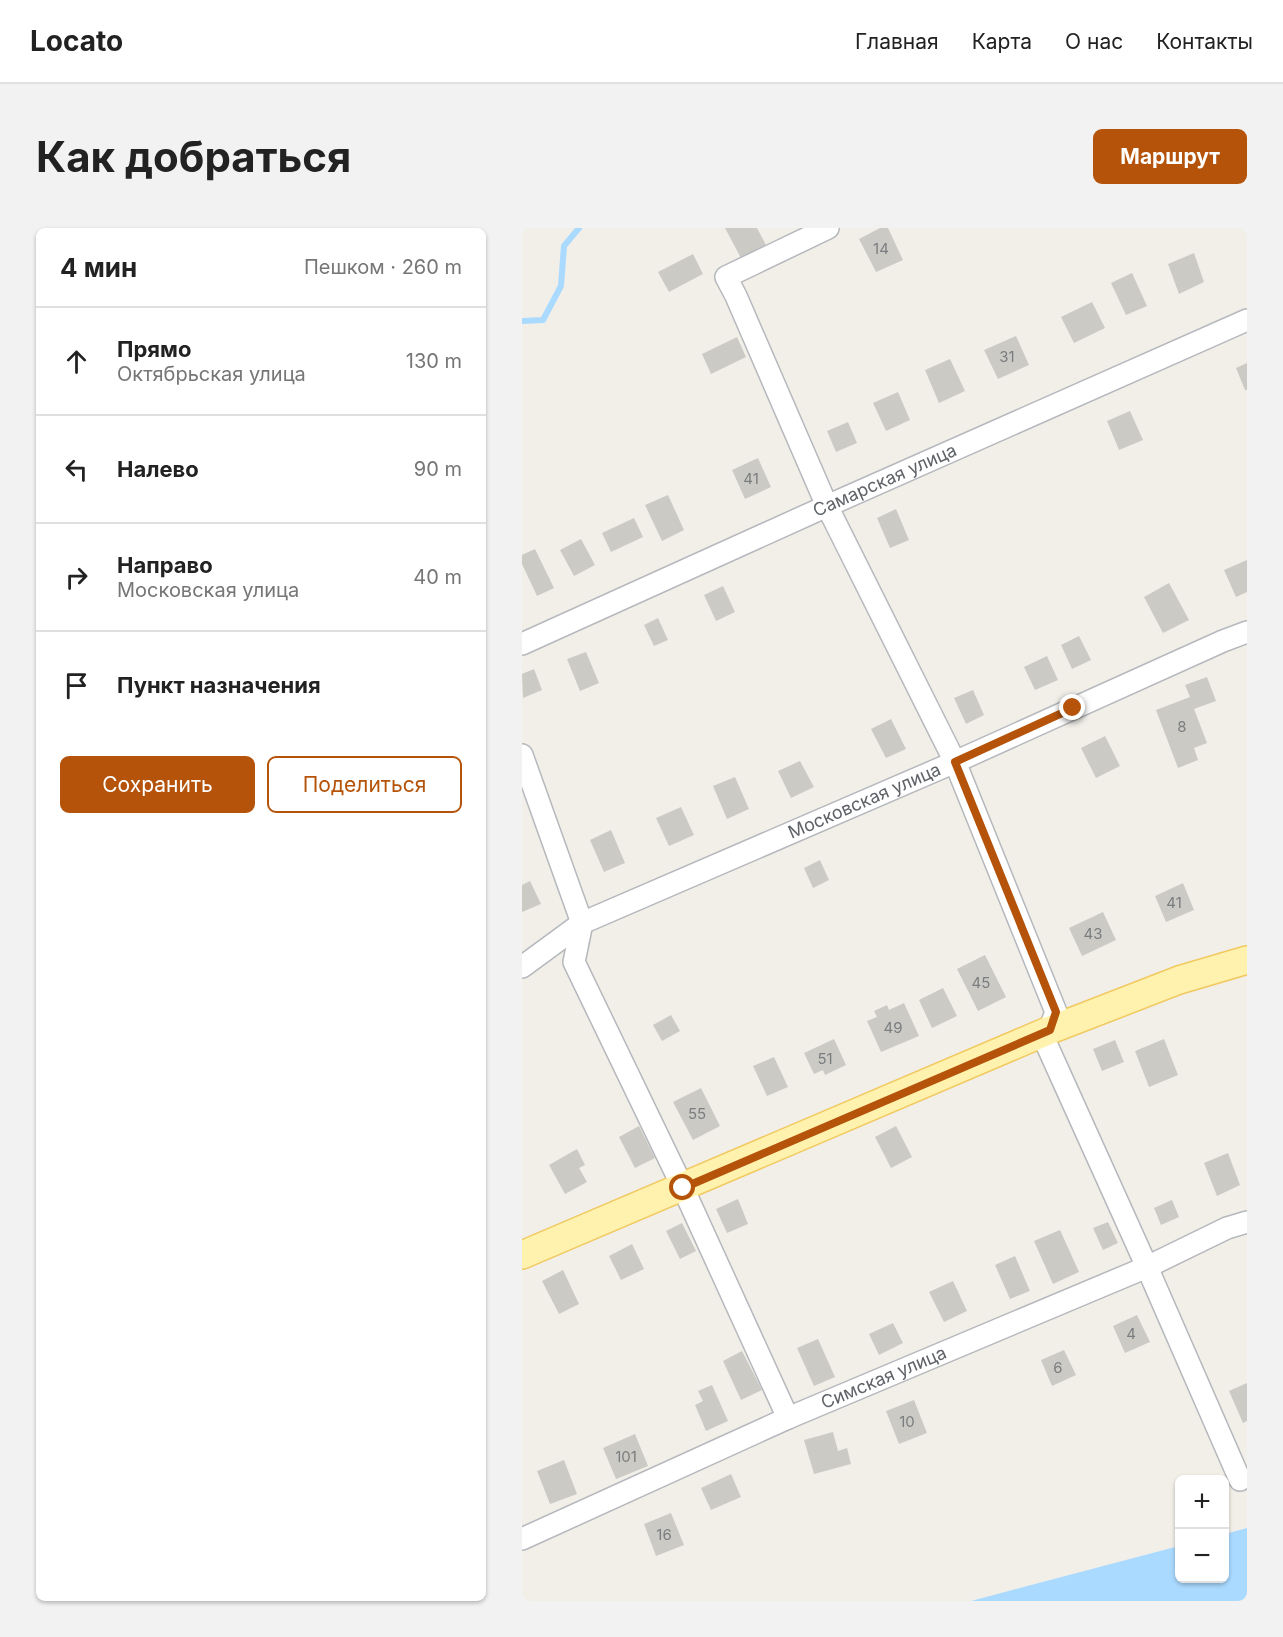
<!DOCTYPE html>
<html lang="ru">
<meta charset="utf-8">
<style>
body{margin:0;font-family:Inter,sans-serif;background:#f2f2f2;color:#222}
.controls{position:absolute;right:18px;bottom:18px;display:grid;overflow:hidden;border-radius:9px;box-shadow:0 2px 4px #0004}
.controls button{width:54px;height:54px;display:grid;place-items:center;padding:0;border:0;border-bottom:2px solid #e0e0e0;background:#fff;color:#222;font:30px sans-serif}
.stop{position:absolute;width:18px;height:18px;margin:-14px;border:4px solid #b45309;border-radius:50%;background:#fff}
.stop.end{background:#b45309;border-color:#fff;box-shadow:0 2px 6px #0008}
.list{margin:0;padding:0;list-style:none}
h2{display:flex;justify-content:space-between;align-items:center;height:78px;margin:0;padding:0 24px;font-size:26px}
h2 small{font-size:20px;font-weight:400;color:#767676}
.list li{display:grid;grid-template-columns:39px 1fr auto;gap:18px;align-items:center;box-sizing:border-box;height:108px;padding:0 24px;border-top:2px solid #e0e0e0}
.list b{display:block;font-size:22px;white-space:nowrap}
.list p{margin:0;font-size:20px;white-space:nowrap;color:#767676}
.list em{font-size:20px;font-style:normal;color:#767676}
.actions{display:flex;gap:12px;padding:18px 24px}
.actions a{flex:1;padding:14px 0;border:2px solid #b45309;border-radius:9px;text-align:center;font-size:21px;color:#b45309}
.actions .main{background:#b45309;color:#fff}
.icon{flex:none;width:33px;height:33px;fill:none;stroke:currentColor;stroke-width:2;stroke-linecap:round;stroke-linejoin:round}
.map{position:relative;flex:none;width:725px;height:1373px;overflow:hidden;border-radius:9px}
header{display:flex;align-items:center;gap:36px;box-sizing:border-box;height:84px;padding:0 30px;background:#fff;border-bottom:2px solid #e0e0e0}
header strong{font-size:28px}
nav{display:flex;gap:33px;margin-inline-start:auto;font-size:21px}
.intro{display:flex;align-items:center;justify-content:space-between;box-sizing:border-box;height:144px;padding:0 36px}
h1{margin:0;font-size:42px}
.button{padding:15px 27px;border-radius:9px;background:#b45309;color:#fff;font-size:21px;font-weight:700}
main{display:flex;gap:36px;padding:0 36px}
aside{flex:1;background:#fff;border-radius:9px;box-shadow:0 2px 4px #0004}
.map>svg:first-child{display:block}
</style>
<header>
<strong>Locato</strong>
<nav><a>Главная</a><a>Карта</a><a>О нас</a><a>Контакты</a></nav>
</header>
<div class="intro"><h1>Как добраться</h1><a class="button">Маршрут</a></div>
<main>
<aside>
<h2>4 мин<small>Пешком · 260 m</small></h2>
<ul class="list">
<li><svg class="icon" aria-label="ahead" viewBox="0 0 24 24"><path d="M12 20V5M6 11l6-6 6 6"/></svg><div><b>Прямо</b><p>Октябрьская улица</p></div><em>130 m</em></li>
<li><svg class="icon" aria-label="left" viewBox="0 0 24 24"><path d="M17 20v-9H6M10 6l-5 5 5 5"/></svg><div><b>Налево</b></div><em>90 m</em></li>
<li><svg class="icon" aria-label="right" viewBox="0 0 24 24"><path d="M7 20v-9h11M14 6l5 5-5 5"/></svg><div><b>Направо</b><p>Московская улица</p></div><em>40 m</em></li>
<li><svg class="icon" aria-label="arrive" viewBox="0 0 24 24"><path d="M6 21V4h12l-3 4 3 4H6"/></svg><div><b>Пункт назначения</b></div></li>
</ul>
<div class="actions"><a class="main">Сохранить</a><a>Поделиться</a></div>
</aside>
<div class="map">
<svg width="725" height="1373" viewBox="0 0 725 1373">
<rect width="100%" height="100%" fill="#f1efe8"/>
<path fill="#aadaff" d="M 725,1300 L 725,1373 L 449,1373 L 657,1318 L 658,1350 L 702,1350 L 703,1306 Z"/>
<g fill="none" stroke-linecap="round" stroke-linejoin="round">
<path stroke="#aadaff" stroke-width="6" d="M 0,93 L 21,92 L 39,58 L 42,18 L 57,0"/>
</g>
<path fill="#cccac5" d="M 203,0 L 235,0 L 245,19 L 220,32 Z
M 358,0 L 366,0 L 381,32 L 354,44 L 337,11 Z
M 672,25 L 682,54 L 657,66 L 646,36 Z
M 171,26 L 181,46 L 147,64 L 136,44 Z
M 610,45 L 625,78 L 604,87 L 589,55 Z
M 570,74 L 583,100 L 552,115 L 539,89 Z
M 494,108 L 507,137 L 476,151 L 462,122 Z
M 215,109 L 224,129 L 189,146 L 180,126 Z
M 428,131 L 443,163 L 417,175 L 403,142 Z
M 725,135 L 725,162 L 723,162 L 714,140 Z
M 376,164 L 388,192 L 364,203 L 351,175 Z
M 608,183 L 621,212 L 597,222 L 585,193 Z
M 326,194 L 335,215 L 314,224 L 305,203 Z
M 236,230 L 249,259 L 223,271 L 210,242 Z
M 146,267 L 162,302 L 140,313 L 123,277 Z
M 374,281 L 387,312 L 368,320 L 355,290 Z
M 112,290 L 121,309 L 89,324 L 80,305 Z
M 59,311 L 73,337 L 52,348 L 38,322 Z
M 13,321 L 32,360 L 15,368 L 0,336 L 0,327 Z
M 725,332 L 725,364 L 714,369 L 702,342 Z
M 647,355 L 667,392 L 641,405 L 622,369 Z
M 201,358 L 213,384 L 194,393 L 182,367 Z
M 136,390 L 146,412 L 132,418 L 122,397 Z
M 557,408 L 569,432 L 550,441 L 539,417 Z
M 64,424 L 77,455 L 58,463 L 45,431 Z
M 525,428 L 536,452 L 513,462 L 502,439 Z
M 12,441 L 20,462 L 1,470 L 0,446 Z
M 685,449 L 694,473 L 672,481 L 685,515 L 672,520 L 676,532 L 656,540 L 634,482 L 668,469 L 663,457 Z
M 451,462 L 462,487 L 444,496 L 432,470 Z
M 369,491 L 384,521 L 364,530 L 349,501 Z
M 583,508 L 598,538 L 574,550 L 559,520 Z
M 278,533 L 292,559 L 269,570 L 256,543 Z
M 213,549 L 227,581 L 205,591 L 191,558 Z
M 159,579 L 172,607 L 147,618 L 134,590 Z
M 89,602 L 103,635 L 82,644 L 68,612 Z
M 298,632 L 307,652 L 291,660 L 282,640 Z
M 8,653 L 19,676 L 0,684 L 0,657 Z
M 661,655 L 672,682 L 644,694 L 633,668 Z
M 581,684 L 594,712 L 560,728 L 547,700 Z
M 463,727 L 484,769 L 456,783 L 435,741 Z
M 421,760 L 435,788 L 410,800 L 397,772 Z
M 382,775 L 397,808 L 359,824 L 345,793 L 355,789 L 352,783 L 365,777 L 367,782 Z
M 149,787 L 158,803 L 140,813 L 131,797 Z
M 312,811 L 324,837 L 303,847 L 301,842 L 292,846 L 282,825 Z
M 642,811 L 656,847 L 627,859 L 613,823 Z
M 593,812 L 602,834 L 580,843 L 571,821 Z
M 252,829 L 266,859 L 245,868 L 231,838 Z
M 179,860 L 198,898 L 171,912 L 151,874 Z
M 117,898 L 133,930 L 113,940 L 97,909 Z
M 374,898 L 390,929 L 369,940 L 353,909 Z
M 55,921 L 63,937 L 57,940 L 65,954 L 43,966 L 27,937 Z
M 706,925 L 718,957 L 695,968 L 682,935 Z
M 216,971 L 226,996 L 205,1005 L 194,981 Z
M 650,972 L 657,989 L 639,997 L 632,980 Z
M 586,994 L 596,1015 L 581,1022 L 571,1000 Z
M 160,995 L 174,1023 L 158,1031 L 144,1003 Z
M 538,1002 L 557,1044 L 531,1056 L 512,1013 Z
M 110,1016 L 122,1041 L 99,1052 L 87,1028 Z
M 493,1028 L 508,1063 L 488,1071 L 473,1037 Z
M 41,1042 L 57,1076 L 37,1086 L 20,1053 Z
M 431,1053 L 445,1083 L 422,1094 L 407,1064 Z
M 615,1087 L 628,1114 L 603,1125 L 591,1098 Z
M 371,1095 L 381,1115 L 357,1127 L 347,1106 Z
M 296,1111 L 313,1149 L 292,1158 L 275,1120 Z
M 542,1122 L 554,1147 L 530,1158 L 519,1132 Z
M 220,1123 L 240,1162 L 219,1172 L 201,1133 Z
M 725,1155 L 725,1193 L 721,1195 L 707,1163 Z
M 190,1157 L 206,1193 L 184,1203 L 173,1177 L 181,1173 L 176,1163 Z
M 392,1172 L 405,1205 L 377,1216 L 364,1183 Z
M 311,1204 L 316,1223 L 325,1220 L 329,1236 L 292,1246 L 282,1212 Z
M 113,1206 L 126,1238 L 94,1251 L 81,1220 Z
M 42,1232 L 55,1266 L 28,1276 L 15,1243 Z
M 209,1246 L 219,1269 L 189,1282 L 179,1260 Z
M 149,1285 L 162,1317 L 134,1328 L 122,1296 Z"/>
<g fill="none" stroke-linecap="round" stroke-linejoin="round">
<g stroke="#b5b8bc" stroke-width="24">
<g id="minor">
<path d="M 306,0 L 204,49 L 214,68 L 305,278 L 433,534 L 534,784 L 523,813 L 625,1039 L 718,1252"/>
<path id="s1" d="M 0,416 L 305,278 L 725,92"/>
<path d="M 0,527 L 60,695 L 52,734 L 161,960 L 266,1190"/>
<path id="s2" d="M 0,739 L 60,695 L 433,534 L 701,413 L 725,404"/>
<path id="s3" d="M 0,1311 L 266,1190 L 625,1039 L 705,1000 L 725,994"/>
</g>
</g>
<g stroke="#f2c960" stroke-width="30">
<path id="major" d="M 0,1027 L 528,802 L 657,752 L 725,732"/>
</g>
<use href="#minor" stroke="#fff" stroke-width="21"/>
<use href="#major" stroke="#fff2af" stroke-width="27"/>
</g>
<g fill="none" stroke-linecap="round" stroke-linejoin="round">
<path stroke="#b45309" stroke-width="8" d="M 161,960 L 528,802 L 534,784 L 433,534 L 551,480"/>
</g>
<g text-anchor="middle" stroke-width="6" stroke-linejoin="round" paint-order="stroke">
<g font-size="15" fill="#7a7d7f">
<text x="359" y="26">14</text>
<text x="485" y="134">31</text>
<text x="229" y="256">41</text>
<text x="660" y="504">8</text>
<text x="652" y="680">41</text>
<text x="571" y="711">43</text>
<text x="459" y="760">45</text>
<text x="371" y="805">49</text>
<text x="303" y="836">51</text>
<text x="175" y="891">55</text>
<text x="609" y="1111">4</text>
<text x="536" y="1145">6</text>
<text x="385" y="1199">10</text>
<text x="104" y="1234">101</text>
<text x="142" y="1312">16</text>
</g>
<g font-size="18" fill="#5f6368" stroke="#fff">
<text dy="6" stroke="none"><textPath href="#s1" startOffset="398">Самарская улица</textPath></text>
<text dy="6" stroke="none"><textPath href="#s2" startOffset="382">Московская улица</textPath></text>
<text dy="6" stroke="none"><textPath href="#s3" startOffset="396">Симская улица</textPath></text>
</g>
</g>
</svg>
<div class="controls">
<button>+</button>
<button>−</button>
</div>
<div class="stop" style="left:161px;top:960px"></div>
<div class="stop end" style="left:551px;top:480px"></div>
</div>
</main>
